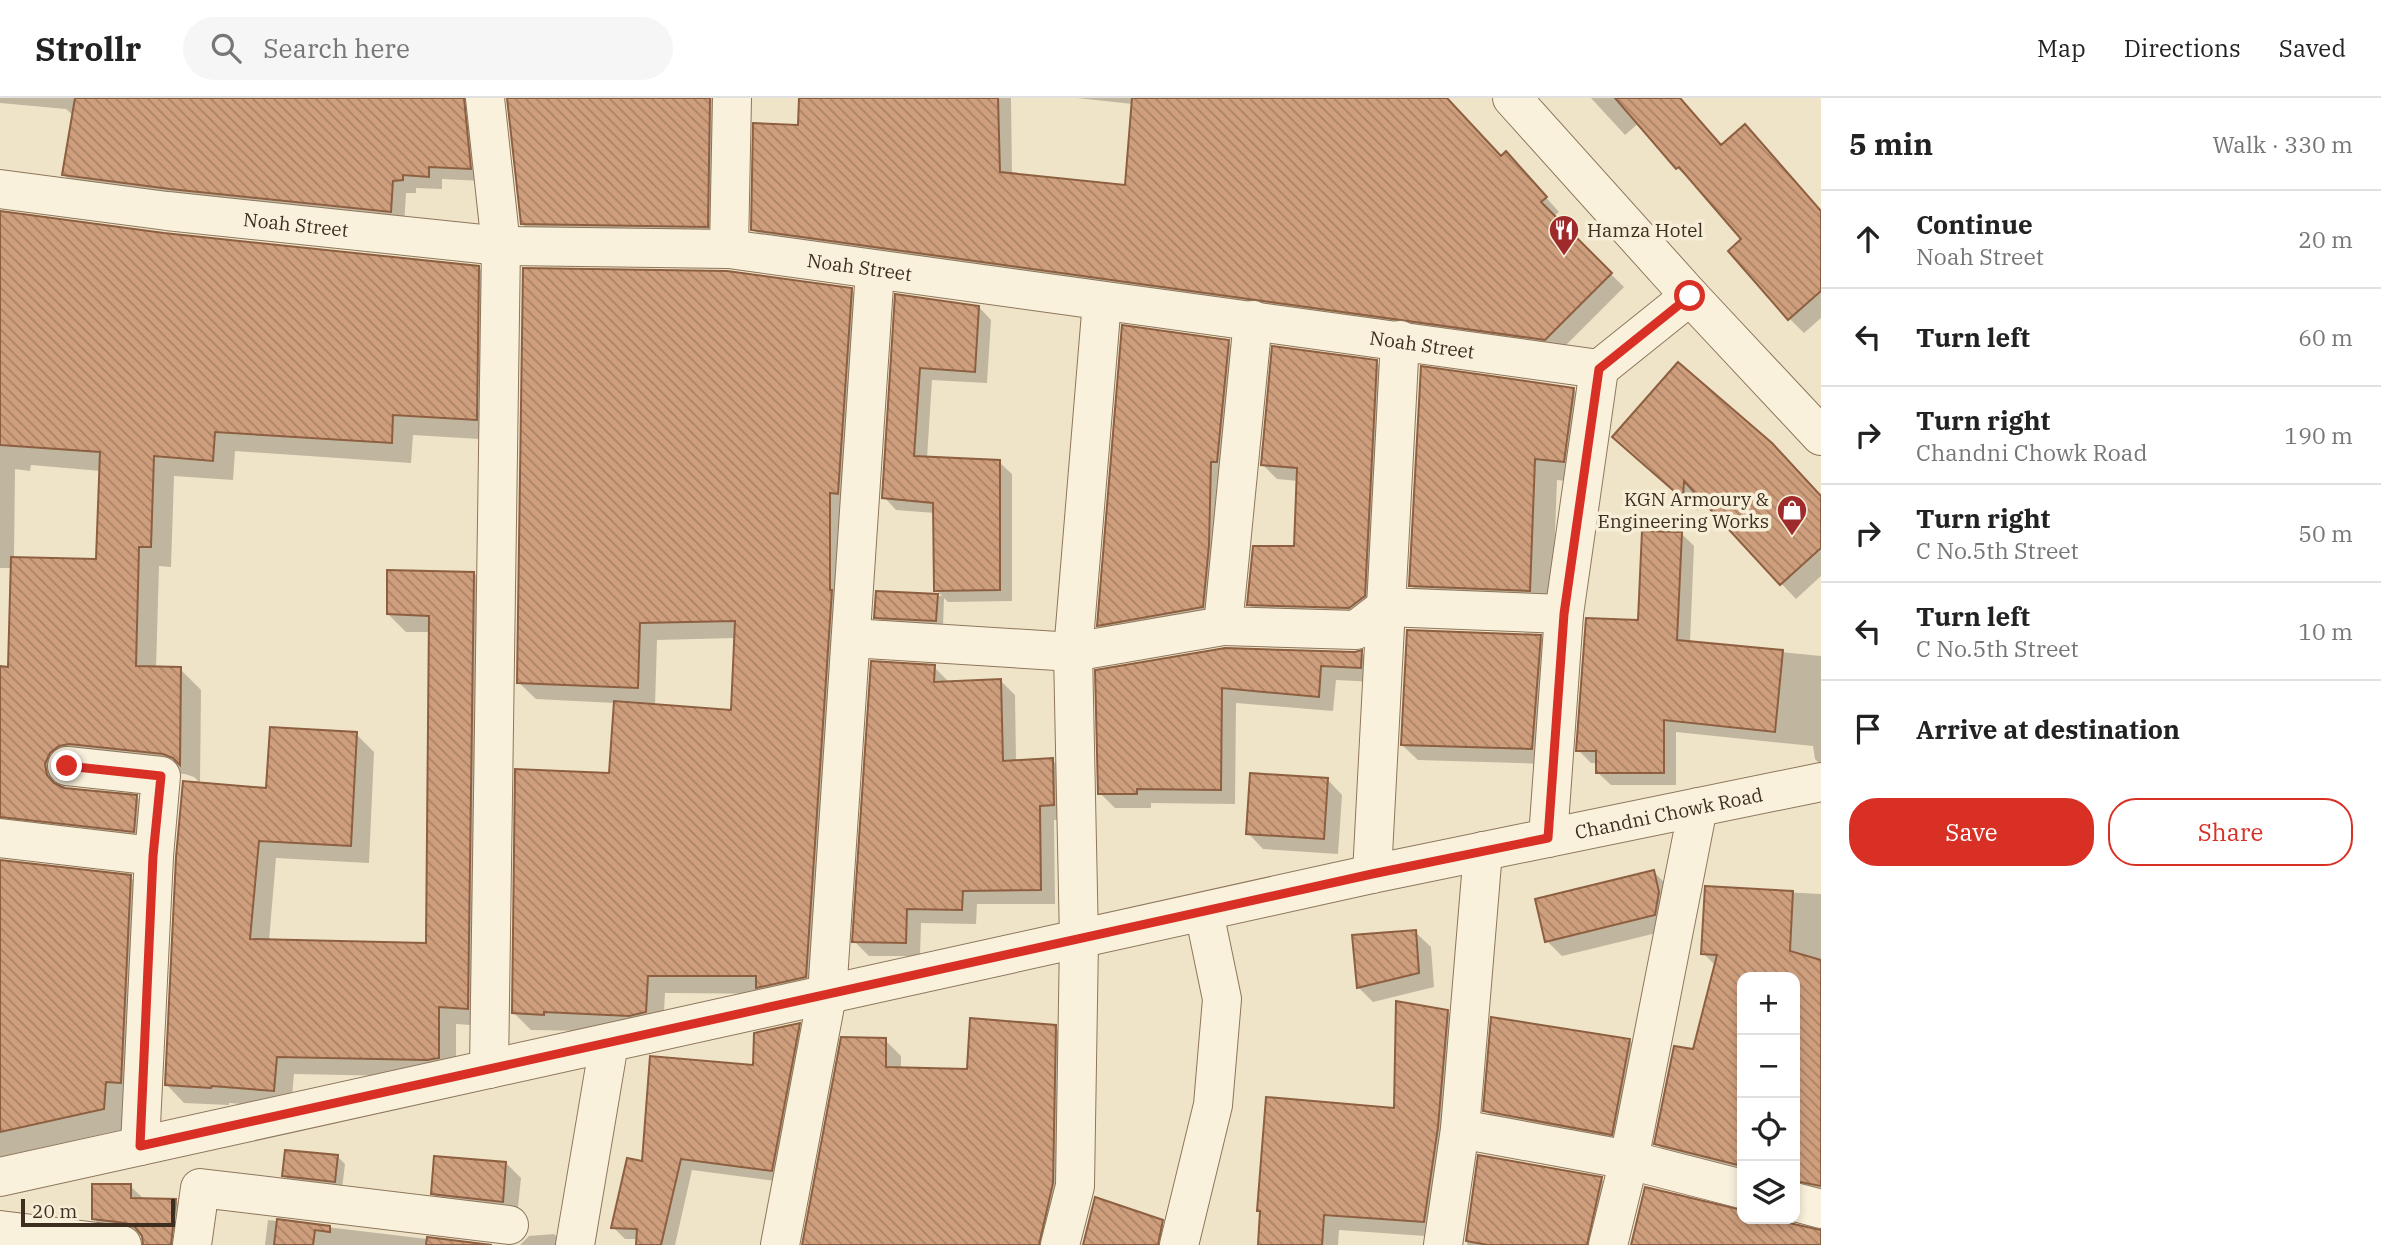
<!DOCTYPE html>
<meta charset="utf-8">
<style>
body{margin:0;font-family:"IBM Plex Serif",serif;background:#f6f6f6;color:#222}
.controls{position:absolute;right:21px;bottom:21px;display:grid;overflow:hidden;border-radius:14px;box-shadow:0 4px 10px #0003}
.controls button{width:63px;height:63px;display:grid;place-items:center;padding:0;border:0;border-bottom:2px solid #e0e0e0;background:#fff;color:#222;font:35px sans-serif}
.scale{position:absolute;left:21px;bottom:18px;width:154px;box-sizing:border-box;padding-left:7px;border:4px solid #3d2e20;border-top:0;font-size:19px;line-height:24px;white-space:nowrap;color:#3d2e20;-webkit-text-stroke:5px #f7eed8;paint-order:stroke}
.stop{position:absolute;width:21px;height:21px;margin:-16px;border:5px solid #d93025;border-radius:50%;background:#fff}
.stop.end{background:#d93025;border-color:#fff;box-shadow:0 2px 7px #0008}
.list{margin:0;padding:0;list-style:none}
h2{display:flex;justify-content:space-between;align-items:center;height:91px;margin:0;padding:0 28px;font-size:30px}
h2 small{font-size:23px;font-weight:400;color:#767676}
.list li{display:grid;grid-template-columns:46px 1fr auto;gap:21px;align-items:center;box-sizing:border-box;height:98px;padding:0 28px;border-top:2px solid #e0e0e0}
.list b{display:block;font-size:26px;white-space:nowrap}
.list p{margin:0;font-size:23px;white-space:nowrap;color:#767676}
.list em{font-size:23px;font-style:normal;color:#767676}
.actions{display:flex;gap:14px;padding:21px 28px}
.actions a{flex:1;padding:16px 0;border:2px solid #d93025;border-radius:28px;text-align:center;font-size:24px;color:#d93025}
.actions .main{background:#d93025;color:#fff}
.icon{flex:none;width:38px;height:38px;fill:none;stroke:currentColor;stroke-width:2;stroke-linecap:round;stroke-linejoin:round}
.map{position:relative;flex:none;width:1821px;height:1147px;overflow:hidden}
header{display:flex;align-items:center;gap:42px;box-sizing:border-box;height:98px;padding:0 35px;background:#fff;border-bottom:2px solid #e0e0e0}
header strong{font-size:33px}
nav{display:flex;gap:38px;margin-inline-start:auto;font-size:24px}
.search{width:490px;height:63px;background:#f6f6f6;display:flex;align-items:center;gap:18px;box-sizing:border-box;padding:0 24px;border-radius:38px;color:#767676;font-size:26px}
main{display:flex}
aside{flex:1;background:#fff}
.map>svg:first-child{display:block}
</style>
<header>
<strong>Strollr</strong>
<div class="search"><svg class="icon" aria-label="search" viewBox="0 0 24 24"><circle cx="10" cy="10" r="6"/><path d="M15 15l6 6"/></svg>Search here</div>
<nav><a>Map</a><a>Directions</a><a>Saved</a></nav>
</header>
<main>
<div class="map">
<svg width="1821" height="1147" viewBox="0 0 1821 1147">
<defs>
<pattern id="building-back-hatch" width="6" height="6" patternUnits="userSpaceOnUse" patternTransform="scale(1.75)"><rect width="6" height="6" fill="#cf9f7d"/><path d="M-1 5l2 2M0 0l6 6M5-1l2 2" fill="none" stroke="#a98266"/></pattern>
</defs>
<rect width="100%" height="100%" fill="#f0e4c8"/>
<path fill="#0003" fill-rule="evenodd" d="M 0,0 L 481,0 L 483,83 L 442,81 L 442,91 L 416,90 L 416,95 L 406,95 L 404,127 L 77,90 L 64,77 L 74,18 L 66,11 L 0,5 Z
M 509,0 L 728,0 L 720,141 L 536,139 L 522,126 Z
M 801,0 L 1011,0 L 1012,77 L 1126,89 L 1133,6 L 1077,0 L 1445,0 L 1501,60 L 1519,69 L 1559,114 L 1553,119 L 1624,189 L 1559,254 L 766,145 L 753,131 L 800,28 Z
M 1591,0 L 1680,0 L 1722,48 L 1745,28 L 1821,113 L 1821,220 L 1804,235 L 1789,220 L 1744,142 L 1693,83 L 1692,84 L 1677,70 L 1639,25 L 1625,37 Z
M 0,115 L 164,136 L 478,169 L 499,190 L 496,342 L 413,337 L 411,365 L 235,353 L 233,382 L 174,378 L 171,469 L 159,468 L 156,571 L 180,571 L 201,592 L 200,685 L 194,679 L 185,676 L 91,666 L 70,675 L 65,688 L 66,692 L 137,699 L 157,720 L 154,753 L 0,754 L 0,570 L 10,571 L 12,470 L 0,470 ZM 31,367 L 101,373 L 98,463 L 14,461 L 15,371 L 30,373 Z
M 851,192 L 869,209 L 823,896 L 665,895 L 663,931 L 648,934 L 531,932 L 513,914 L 610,677 L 615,605 L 536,601 L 518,584 ZM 736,540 L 732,614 L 655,608 L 657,542 Z
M 897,198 L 979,209 L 991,222 L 987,285 L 932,282 L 927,360 L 999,364 L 1012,376 L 1012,503 L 948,504 L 944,500 L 943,530 L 883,526 L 876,519 L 877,495 L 942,498 L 936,492 L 935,415 L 896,412 L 884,399 Z
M 1228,244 L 1240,256 L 1214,521 L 1111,539 L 1099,527 Z
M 1376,264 L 1391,279 L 1379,512 L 1263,521 L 1249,506 L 1296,450 L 1298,383 L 1277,381 L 1263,367 Z
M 1573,291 L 1595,313 L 1585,385 L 1557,382 L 1552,514 L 1433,509 L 1411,487 Z
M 1630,354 L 1821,400 L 1821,478 L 1796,501 L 1698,397 L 1698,413 Z
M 1681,435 L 1694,448 L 1690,545 L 1821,558 L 1821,667 L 1815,661 L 1813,648 L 1676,634 L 1676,687 L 1611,687 L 1598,675 L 1598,665 L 1591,665 L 1578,652 Z
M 474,475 L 491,493 L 485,928 L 456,926 L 456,977 L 445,979 L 294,976 L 291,1010 L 229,1005 L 229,1007 L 184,1005 L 167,987 L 268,692 L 356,636 L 374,654 L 369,765 L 276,760 L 269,843 L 428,847 L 431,534 L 406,534 L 388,516 Z
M 1540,539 L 1555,554 L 1547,666 L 1418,662 L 1402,647 Z
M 1361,554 L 1376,569 L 1375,584 L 1336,582 L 1333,613 L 1236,605 L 1235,706 L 1151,705 L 1151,710 L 1115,710 L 1100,695 L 1097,574 Z
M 934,569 L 948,583 L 1000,582 L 1015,597 L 1016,664 L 1052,662 L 1067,676 L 1068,721 L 1054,722 L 1055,806 L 977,806 L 976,826 L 921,825 L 920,858 L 869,858 L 854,843 Z
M 1327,681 L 1342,697 L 1338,756 L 1263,751 L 1248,735 Z
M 0,764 L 130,779 L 151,799 L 124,1031 L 0,1059 Z
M 1654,774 L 1669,789 L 1669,832 L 1562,858 L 1547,843 Z
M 1706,790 L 1821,796 L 1821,1098 L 1795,1102 L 1795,879 L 1742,879 L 1742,1078 L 1671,1060 L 1656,1045 L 1695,953 L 1716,868 L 1703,855 Z
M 1415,834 L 1431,849 L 1434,889 L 1373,904 L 1358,889 Z
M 1447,913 L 1463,929 L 1440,1139 L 1339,1132 L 1338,1147 L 1260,1147 L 1261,1115 L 1259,1112 L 1396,1011 Z
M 799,927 L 810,938 L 783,1084 L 692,1072 L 675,1147 L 638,1147 L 638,1141 L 625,1141 L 613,1129 L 644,1066 Z
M 1055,929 L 1071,945 L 1057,1147 L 804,1147 L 885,942 L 901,958 L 901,971 L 968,972 Z
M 1630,943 L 1651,964 L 1633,1057 L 1507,1034 L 1485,1012 Z
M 337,1058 L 345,1066 L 342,1091 L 291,1085 L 284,1077 Z
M 1480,1059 L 1601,1081 L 1616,1095 L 1603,1147 L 1467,1147 Z
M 506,1065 L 521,1080 L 517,1118 L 448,1110 L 433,1095 Z
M 130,1088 L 142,1099 L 142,1102 L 176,1103 L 187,1114 L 183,1147 L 145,1147 L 144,1139 L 105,1132 L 94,1121 Z
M 268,1122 L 477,1147 L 265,1147 Z
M 1157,1122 L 1173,1137 L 1169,1147 L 1084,1147 Z
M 554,1136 L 565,1147 L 520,1147 L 529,1138 Z"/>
<path fill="url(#building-back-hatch)" stroke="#8d5f41" stroke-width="2" d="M 75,0 L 464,0 L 471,71 L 429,69 L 429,79 L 403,77 L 403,82 L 393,83 L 391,114 L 170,91 L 62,77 Z
M 507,0 L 710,0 L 708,129 L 521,126 Z
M 799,0 L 998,0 L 1000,74 L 1125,87 L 1132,0 L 1447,0 L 1501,58 L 1506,53 L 1547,99 L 1541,104 L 1612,175 L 1545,242 L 751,132 L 753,25 L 798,27 Z
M 1615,0 L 1680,0 L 1721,47 L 1745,26 L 1821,113 L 1821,193 L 1788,222 L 1728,153 L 1741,141 L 1679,69 L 1676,71 Z
M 0,113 L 164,135 L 479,168 L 477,322 L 393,317 L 392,345 L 215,334 L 213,363 L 154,358 L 151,449 L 139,449 L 136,568 L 181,569 L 180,667 L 173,660 L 163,656 L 69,646 L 59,648 L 50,655 L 45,666 L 47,677 L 54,685 L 64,690 L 137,697 L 134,734 L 0,719 L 0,568 L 8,569 L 11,459 L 96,461 L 100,354 L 0,347 Z
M 523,170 L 727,173 L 852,190 L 838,396 L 830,395 L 830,492 L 832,492 L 806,879 L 756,890 L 756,878 L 648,878 L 646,914 L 629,918 L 544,914 L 544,917 L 512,915 L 515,671 L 609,675 L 614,603 L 731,612 L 735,523 L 640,525 L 638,590 L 517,585 Z
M 895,196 L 979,208 L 975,274 L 920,270 L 914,358 L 1000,362 L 1000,492 L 934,493 L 933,405 L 882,400 Z
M 1122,227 L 1229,242 L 1217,364 L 1211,364 L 1209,447 L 1203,509 L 1097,528 Z
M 1272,248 L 1377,262 L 1365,498 L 1349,510 L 1247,507 L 1253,448 L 1294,448 L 1297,370 L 1261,367 Z
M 1678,264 L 1772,345 L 1821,398 L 1821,450 L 1780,487 L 1684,383 L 1683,401 L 1612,339 Z
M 1421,268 L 1574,290 L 1564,364 L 1535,361 L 1530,493 L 1409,488 Z
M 1642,433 L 1682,434 L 1677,542 L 1783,552 L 1775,634 L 1664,622 L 1664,675 L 1596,675 L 1596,653 L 1576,653 L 1586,520 L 1638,522 Z
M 387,472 L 474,474 L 468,911 L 439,909 L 439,960 L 427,962 L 277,959 L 274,993 L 212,988 L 211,990 L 165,987 L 176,759 L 183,683 L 266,690 L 270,629 L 357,634 L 351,748 L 259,743 L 250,841 L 426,845 L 429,518 L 387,516 Z
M 876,493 L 938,496 L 936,523 L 874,520 Z
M 1407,532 L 1541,537 L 1532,651 L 1401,647 Z
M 1225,550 L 1355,554 L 1362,552 L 1361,570 L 1321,568 L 1319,599 L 1222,590 L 1221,692 L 1137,691 L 1137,696 L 1098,696 L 1095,572 Z
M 871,563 L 935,567 L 934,584 L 1001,581 L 1003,663 L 1053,660 L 1054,707 L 1040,708 L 1041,792 L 963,793 L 962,812 L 907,811 L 906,845 L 852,844 Z
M 1250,675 L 1328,680 L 1324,741 L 1246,736 Z
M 0,762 L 131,777 L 121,985 L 106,984 L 104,1011 L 0,1034 Z
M 1654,772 L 1659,794 L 1655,817 L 1545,844 L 1535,801 Z
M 1705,788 L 1793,793 L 1790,853 L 1821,862 L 1821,1088 L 1795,1083 L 1795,879 L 1742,879 L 1742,1068 L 1654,1046 L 1674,948 L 1693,951 L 1717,857 L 1701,856 Z
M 1416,832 L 1419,875 L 1357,890 L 1352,837 Z
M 1396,903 L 1448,912 L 1438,1029 L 1424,1124 L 1324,1117 L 1322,1147 L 1258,1147 L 1260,1113 L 1257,1113 L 1266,999 L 1394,1010 Z
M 1491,919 L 1630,941 L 1612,1037 L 1483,1013 Z
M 970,920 L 1056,927 L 1053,1085 L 1039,1147 L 802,1147 L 841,939 L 886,940 L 886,969 L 967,971 Z
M 800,925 L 772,1073 L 681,1061 L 661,1147 L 636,1147 L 637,1131 L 611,1130 L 627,1060 L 642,1063 L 650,958 L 753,967 L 754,935 Z
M 285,1052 L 338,1057 L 335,1084 L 282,1078 Z
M 1478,1057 L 1602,1079 L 1587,1147 L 1488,1147 L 1466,1143 Z
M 434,1058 L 506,1064 L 503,1104 L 431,1096 Z
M 92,1086 L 131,1086 L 131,1100 L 176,1101 L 171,1147 L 143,1147 L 142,1138 L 135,1129 L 125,1125 L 92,1121 Z
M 1645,1089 L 1742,1112 L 1742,1121 L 1782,1121 L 1789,1125 L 1821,1132 L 1821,1147 L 1631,1147 Z
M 1095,1099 L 1163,1122 L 1158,1147 L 1083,1147 Z
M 277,1121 L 330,1128 L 330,1134 L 315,1132 L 313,1147 L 274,1147 Z
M 427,1139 L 492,1147 L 426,1147 Z"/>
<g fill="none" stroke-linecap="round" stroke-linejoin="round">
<g stroke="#8d765c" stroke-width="40">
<g id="minor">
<path d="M 485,0 L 501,148 L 489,971"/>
<path id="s1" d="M 0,91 L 167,113 L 501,148 L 729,151 L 1599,271 L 1690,198"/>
<path d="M 729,151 L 732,0"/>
<path d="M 1223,528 L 1356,532 L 1386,509 L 1564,516"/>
<path d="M 851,540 L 1073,554 L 1223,528 L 1253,222"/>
<path d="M 67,668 L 161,678 L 154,758"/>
<path d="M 0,740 L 154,758 L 140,1048"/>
<path d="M 1548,740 L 1564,516 L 1599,271"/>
<path d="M 1372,776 L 1400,242"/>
<path d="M 1460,1031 L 1629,1062 L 1742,1091"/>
<path d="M 1795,1104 L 1821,1111"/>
<path d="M 0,1132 L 122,1147"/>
<path d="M 192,1147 L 200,1090 L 509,1127"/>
<path d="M 575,1147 L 609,945"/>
<path d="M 780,1147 L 827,897 L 875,172"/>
<path d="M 1060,1147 L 1075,1088 L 1079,842 L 1073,554 L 1102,203"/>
<path d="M 1179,1147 L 1213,1007 L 1222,901 L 1204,814"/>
<path d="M 1443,1147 L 1460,1031 L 1483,753"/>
<path d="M 1608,1147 L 1629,1062 L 1698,709"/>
</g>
</g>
<g stroke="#8d765c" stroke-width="40">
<g id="tertiary">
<path d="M 1512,0 L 1690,198 L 1821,338"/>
<path id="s2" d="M 0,1079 L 1372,776 L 1821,684"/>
</g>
</g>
<use href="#minor" stroke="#faf1dc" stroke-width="38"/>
<use href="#tertiary" stroke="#faf1dc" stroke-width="38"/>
</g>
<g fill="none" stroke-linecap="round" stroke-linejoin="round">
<path stroke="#d93025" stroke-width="9" d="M 67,668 L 161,678 L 153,758 L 140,1048 L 1372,776 L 1548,740 L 1564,516 L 1599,271 L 1690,198"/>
</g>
<defs>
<g id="restaurant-pin" transform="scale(1.575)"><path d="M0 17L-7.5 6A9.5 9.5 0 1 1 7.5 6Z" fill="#9e2a2b" stroke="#f7eed8"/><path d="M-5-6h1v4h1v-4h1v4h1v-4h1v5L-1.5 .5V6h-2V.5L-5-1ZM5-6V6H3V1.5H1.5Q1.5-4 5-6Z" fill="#fff"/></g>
<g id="shop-pin" transform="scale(1.575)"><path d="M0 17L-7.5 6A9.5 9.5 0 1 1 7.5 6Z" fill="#9e2a2b" stroke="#f7eed8"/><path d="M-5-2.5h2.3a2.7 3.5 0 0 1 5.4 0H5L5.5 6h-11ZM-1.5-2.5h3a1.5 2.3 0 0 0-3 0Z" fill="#fff"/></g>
</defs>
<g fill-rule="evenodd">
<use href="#restaurant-pin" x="1564" y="132"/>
<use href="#shop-pin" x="1792" y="412"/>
</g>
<g text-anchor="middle" stroke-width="7" stroke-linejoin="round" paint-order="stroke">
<g font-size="19" fill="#3d2e20" stroke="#f7eed8">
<text dy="7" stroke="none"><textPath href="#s1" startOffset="298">Noah Street</textPath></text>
<text dy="7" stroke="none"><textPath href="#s1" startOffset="864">Noah Street</textPath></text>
<text dy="7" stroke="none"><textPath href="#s1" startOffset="1432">Noah Street</textPath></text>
<text dy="7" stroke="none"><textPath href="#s2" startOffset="1708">Chandni Chowk Road</textPath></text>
</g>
<g font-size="19" fill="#3d2e20" stroke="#f7eed8" text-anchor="start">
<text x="1587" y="139">Hamza Hotel</text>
<text x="1769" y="408" text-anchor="end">KGN Armoury &amp;<tspan x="1769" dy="22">Engineering Works</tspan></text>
</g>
</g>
</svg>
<div class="controls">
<button>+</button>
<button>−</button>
<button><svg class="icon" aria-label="locate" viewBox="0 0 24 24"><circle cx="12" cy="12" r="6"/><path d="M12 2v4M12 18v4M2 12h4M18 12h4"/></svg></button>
<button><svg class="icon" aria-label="layers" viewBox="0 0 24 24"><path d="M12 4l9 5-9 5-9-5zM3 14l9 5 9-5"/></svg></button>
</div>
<div class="scale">20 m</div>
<div class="stop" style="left:1690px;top:198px"></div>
<div class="stop end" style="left:67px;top:668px"></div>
</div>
<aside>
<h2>5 min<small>Walk · 330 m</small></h2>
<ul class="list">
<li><svg class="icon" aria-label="ahead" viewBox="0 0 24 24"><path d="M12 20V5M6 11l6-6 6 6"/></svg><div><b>Continue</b><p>Noah Street</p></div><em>20 m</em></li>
<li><svg class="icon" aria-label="left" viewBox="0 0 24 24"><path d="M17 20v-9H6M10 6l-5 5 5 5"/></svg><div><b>Turn left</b></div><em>60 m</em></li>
<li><svg class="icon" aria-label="right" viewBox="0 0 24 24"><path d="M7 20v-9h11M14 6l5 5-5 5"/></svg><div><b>Turn right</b><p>Chandni Chowk Road</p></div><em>190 m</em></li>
<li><svg class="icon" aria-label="right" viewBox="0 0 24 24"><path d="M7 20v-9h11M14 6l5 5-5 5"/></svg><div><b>Turn right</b><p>C No.5th Street</p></div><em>50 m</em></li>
<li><svg class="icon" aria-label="left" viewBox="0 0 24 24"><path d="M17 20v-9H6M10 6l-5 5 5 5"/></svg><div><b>Turn left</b><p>C No.5th Street</p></div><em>10 m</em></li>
<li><svg class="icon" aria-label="arrive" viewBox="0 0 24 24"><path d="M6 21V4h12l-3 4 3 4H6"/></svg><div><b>Arrive at destination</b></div></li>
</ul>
<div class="actions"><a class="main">Save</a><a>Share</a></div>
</aside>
</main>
